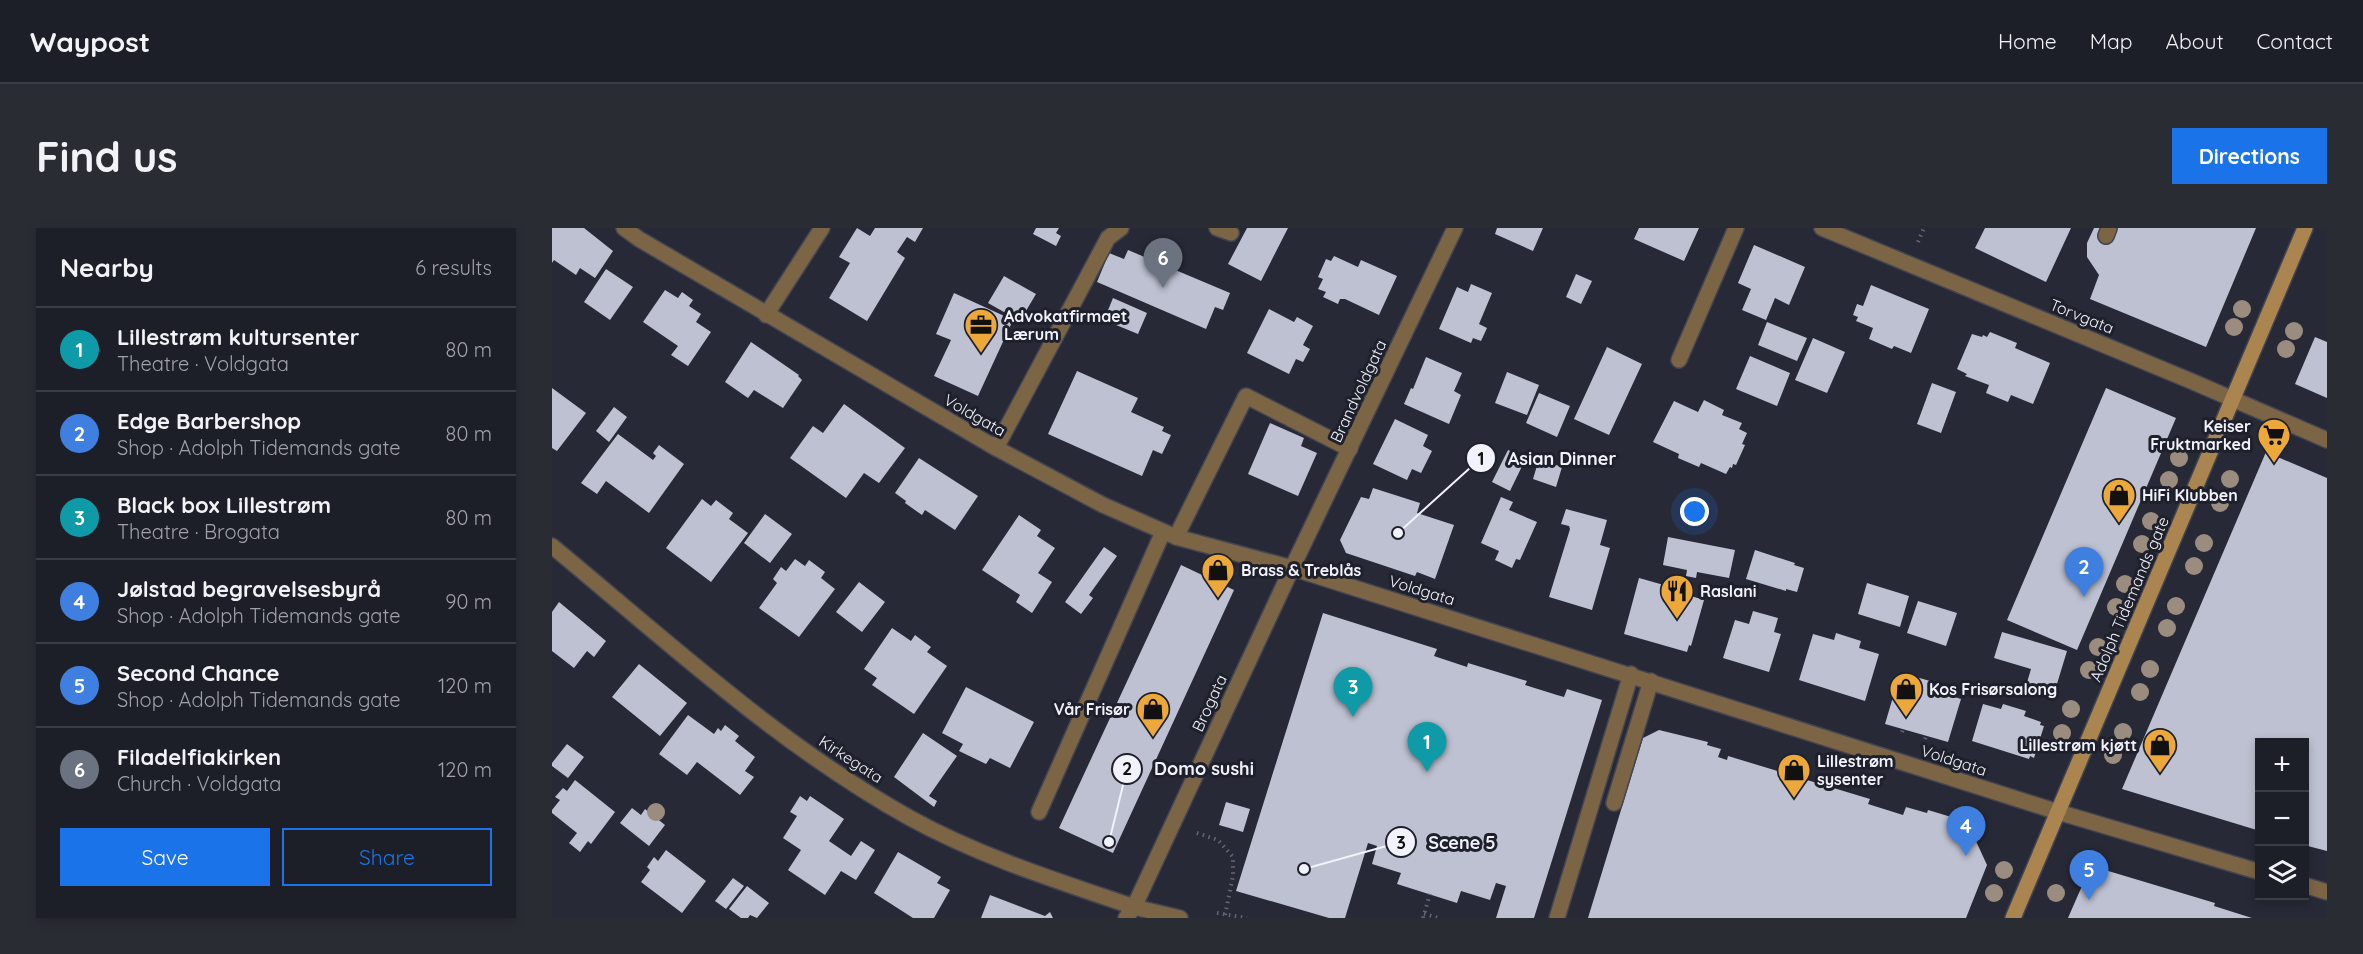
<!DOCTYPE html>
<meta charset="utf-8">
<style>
body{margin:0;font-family:Quicksand,sans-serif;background:#2a2c34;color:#f1f3f6}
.controls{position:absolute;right:18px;bottom:18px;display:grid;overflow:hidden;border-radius:0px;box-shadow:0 3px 9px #0003}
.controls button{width:54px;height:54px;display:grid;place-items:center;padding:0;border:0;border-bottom:2px solid #3b3d45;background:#1d1f28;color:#f1f3f6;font:30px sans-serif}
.you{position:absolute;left:1143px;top:284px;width:21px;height:21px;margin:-15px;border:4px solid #fff;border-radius:50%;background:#1a73e8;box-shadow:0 0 0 9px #1a73e833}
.badge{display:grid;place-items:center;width:39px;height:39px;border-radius:50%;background:#1a73e8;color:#fff;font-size:20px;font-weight:700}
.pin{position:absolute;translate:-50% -50px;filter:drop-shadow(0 2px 3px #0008)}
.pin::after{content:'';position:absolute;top:32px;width:21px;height:18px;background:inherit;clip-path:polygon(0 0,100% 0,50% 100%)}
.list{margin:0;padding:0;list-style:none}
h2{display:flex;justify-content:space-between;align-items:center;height:78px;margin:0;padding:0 24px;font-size:26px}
h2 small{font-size:20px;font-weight:400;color:#a0a2a8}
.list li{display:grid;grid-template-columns:39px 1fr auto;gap:18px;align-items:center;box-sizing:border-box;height:84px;padding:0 24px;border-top:2px solid #3b3d45}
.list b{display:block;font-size:22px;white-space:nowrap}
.list p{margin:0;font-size:20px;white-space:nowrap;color:#a0a2a8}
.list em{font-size:20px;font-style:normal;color:#a0a2a8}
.actions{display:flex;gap:12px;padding:18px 24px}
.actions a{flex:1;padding:14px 0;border:2px solid #1a73e8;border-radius:0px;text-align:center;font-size:21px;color:#1a73e8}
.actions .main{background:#1a73e8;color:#fff}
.icon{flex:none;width:33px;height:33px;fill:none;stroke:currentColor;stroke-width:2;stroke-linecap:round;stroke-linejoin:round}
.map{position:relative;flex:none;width:1775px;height:690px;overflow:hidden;border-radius:0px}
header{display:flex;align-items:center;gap:36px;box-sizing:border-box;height:84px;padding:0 30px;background:#1d1f28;border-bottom:2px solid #3b3d45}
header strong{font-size:28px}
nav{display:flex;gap:33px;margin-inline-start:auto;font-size:21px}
.intro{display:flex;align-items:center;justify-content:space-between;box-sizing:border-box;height:144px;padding:0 36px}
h1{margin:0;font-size:42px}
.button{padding:15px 27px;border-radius:0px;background:#1a73e8;color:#fff;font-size:21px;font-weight:700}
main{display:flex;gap:36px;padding:0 36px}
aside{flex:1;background:#1d1f28;border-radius:0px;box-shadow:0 3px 9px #0003}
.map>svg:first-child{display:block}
</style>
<header>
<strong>Waypost</strong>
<nav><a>Home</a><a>Map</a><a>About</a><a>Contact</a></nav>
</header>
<div class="intro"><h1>Find us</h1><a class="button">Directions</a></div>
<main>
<aside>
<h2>Nearby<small>6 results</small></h2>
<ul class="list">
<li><span class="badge" style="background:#0f9aa8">1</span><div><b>Lillestrøm kultursenter</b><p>Theatre · Voldgata</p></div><em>80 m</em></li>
<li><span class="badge" style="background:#3f7fe0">2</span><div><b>Edge Barbershop</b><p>Shop · Adolph Tidemands gate</p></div><em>80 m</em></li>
<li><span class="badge" style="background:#0f9aa8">3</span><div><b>Black box Lillestrøm</b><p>Theatre · Brogata</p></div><em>80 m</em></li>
<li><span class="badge" style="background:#3f7fe0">4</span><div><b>Jølstad begravelsesbyrå</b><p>Shop · Adolph Tidemands gate</p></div><em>90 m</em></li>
<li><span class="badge" style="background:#3f7fe0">5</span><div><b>Second Chance</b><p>Shop · Adolph Tidemands gate</p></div><em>120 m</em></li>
<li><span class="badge" style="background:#6b7280">6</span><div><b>Filadelfiakirken</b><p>Church · Voldgata</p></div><em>120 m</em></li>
</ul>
<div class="actions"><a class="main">Save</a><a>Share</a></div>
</aside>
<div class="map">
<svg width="1775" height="690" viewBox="0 0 1775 690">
<rect width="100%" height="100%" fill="#272936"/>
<path fill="#bec1d1" d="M 0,0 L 32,0 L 61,23 L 43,50 L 28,40 L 24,47 L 2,32 L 0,35 Z
M 305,0 L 318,8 L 323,0 L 371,0 L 363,14 L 355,9 L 345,24 L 353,30 L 315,93 L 277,70 L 298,35 L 287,29 Z
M 484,0 L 507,0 L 504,5 L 509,8 L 504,18 L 481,6 Z
M 695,0 L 736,0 L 709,53 L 676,36 Z
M 945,0 L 991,0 L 981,23 L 943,6 Z
M 1087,0 L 1147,0 L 1132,33 L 1082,11 Z
M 1433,0 L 1519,0 L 1494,54 L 1423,20 Z
M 1542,0 L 1704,0 L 1654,119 L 1538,71 L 1547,47 L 1535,29 L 1535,15 Z
M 1202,17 L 1253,39 L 1237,77 L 1223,70 L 1214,92 L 1190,82 L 1199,61 L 1186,55 Z
M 576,22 L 678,65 L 671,82 L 663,79 L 654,101 L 545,54 L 557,25 L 572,31 Z
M 782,28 L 806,39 L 809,32 L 845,48 L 827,87 L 793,71 L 788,71 L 786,76 L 771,69 L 774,64 L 766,61 L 771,51 L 766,49 L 774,31 L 779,33 Z
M 54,41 L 81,59 L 58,92 L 32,74 Z
M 1024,46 L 1040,53 L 1029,76 L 1014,69 Z
M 452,48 L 484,66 L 468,93 L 436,75 Z
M 919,56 L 940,65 L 927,96 L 935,100 L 929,113 L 921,110 L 919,115 L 887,101 L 905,59 L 916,64 Z
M 1319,57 L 1377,81 L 1359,125 L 1342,118 L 1340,121 L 1317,111 L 1321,100 L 1304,93 L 1306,89 L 1301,87 L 1305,76 L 1311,78 Z
M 113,62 L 126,70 L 130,64 L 141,72 L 137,78 L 149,86 L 144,94 L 159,104 L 136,138 L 119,127 L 126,118 L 91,94 Z
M 402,65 L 461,92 L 426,168 L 382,148 L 399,112 L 384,106 Z
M 561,70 L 595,85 L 586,106 L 552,92 Z
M 717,81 L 742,94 L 745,89 L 761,98 L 751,117 L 758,121 L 751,134 L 744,131 L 737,146 L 695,125 Z
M 1215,94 L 1255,110 L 1245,133 L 1206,117 Z
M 1438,104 L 1465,115 L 1463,120 L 1498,135 L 1481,176 L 1459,167 L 1456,174 L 1434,165 L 1437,157 L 1413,148 L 1415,146 L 1405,141 L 1420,106 L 1430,109 L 1431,107 L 1435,109 Z
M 1763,109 L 1775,114 L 1775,170 L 1743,156 Z
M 1261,110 L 1293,124 L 1275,165 L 1243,152 Z
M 199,114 L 247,147 L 246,148 L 250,152 L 231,180 L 202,162 L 196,170 L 173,154 Z
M 1055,119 L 1090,136 L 1057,207 L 1022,191 Z
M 1198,128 L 1238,145 L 1225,178 L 1184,161 Z
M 874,129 L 910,145 L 902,163 L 909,167 L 897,196 L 852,176 L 859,160 L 861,161 Z
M 525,143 L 586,170 L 579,184 L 612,199 L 610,203 L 619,207 L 610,226 L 601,222 L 590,248 L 496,206 Z
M 955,144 L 987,157 L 975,187 L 943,175 Z
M 1380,155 L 1404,164 L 1389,205 L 1365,196 Z
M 0,160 L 34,185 L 5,223 L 0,220 Z
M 1554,160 L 1624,190 L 1525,422 L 1455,392 Z
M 987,165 L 1018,178 L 1005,209 L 974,195 Z
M 1152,172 L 1172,182 L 1170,187 L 1190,195 L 1187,201 L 1195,205 L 1190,216 L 1193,217 L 1184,237 L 1181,236 L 1180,240 L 1178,239 L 1174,246 L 1149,235 L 1147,239 L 1126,230 L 1127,226 L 1101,214 L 1122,173 L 1146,184 Z
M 292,176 L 353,220 L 327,255 L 312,245 L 294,270 L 238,230 L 261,198 L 271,205 Z
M 62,179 L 75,189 L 57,214 L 44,203 Z
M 843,191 L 876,207 L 871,218 L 880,223 L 869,245 L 860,241 L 855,252 L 821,236 Z
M 718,195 L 752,210 L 749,218 L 765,225 L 746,268 L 696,246 Z
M 66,206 L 101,232 L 104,228 L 101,225 L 107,217 L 132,236 L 97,285 L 54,253 L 45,266 L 29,255 Z
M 956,222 L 974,230 L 958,263 L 940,254 Z
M 1714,224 L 1775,250 L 1775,623 L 1752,617 L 1752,514 L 1708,514 L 1708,603 L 1570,561 Z
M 367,230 L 426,268 L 403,302 L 373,282 L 370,287 L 353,275 L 354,273 L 343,265 Z
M 987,231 L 1010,239 L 1004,259 L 981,251 Z
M 821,260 L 868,275 L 865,285 L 902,297 L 883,351 L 865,344 L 863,348 L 794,325 L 788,312 L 809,269 L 817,271 Z
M 949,269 L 961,274 L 957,282 L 985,294 L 968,332 L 964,331 L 960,340 L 943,332 L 947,323 L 929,315 Z
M 150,271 L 159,278 L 164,272 L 181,285 L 177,291 L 196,305 L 159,354 L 114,320 Z
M 1014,281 L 1055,292 L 1048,317 L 1058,320 L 1040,382 L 997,369 L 1018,301 L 1017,298 L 1009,296 Z
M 213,286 L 240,306 L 218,335 L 192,315 Z
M 467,287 L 489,302 L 485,308 L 503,320 L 486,345 L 500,354 L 480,385 L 464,374 L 468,367 L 430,342 Z
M 1116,309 L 1183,322 L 1177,350 L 1145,344 L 1144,350 L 1134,348 L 1135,342 L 1111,337 Z
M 552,319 L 565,328 L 537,367 L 541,370 L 529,386 L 513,374 Z
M 1203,322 L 1243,335 L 1242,337 L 1252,340 L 1245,364 L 1234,361 L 1234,363 L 1194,351 Z
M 243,331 L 253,338 L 257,332 L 273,344 L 269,350 L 283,361 L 247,409 L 207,380 L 225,355 L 221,351 L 229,339 L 234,343 Z
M 629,337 L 682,362 L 561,625 L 507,600 Z
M 1087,350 L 1126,361 L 1126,364 L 1152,372 L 1139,418 L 1137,417 L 1135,424 L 1072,406 Z
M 307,354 L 333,374 L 310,404 L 284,384 Z
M 1315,355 L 1357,368 L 1348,399 L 1306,386 Z
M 1366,373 L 1405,385 L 1394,418 L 1355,405 Z
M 7,374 L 54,413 L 42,429 L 35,423 L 22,440 L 0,423 L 0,384 Z
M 1201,383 L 1226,390 L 1222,404 L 1229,406 L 1217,444 L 1171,430 L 1183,392 L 1197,396 Z
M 771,385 L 885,421 L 882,428 L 915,439 L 916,435 L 975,453 L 973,457 L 1005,467 L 1012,469 L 1015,461 L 1050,472 L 982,690 L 944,690 L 954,658 L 944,655 L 938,672 L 909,663 L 905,675 L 845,656 L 849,645 L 820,636 L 825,618 L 816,615 L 793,690 L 777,690 L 684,663 Z
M 340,400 L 359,413 L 363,407 L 379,419 L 375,424 L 395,438 L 362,486 L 320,457 L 325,450 L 312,441 Z
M 1450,404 L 1515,423 L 1501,469 L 1473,461 L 1479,441 L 1442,430 Z
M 1284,405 L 1309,413 L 1307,420 L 1327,426 L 1313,473 L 1247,452 L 1261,406 L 1282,412 Z
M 87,436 L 135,475 L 108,508 L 60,469 Z
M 1364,449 L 1392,457 L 1390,465 L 1409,471 L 1396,514 L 1333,496 L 1346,452 L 1361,456 Z
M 414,459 L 482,494 L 458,540 L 438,530 L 434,536 L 407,523 L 411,516 L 390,505 Z
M 1431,476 L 1449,481 L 1451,476 L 1474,483 L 1472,488 L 1489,494 L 1488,497 L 1492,498 L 1482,530 L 1478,528 L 1477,531 L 1420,513 Z
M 136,487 L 162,506 L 166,500 L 169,503 L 173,497 L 187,508 L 183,513 L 203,529 L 193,543 L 202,549 L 188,567 L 145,534 L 135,547 L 107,526 Z
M 1107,502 L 1156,514 L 1155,517 L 1169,521 L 1166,529 L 1175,532 L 1176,528 L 1318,571 L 1316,576 L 1351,587 L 1354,579 L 1375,585 L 1376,582 L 1406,591 L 1405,594 L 1417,598 L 1435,637 L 1414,690 L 1036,690 L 1091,510 Z
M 371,505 L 405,528 L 377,568 L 385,573 L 382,579 L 342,549 Z
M 15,516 L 32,529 L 16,550 L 0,538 L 0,535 Z
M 23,552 L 63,584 L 39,616 L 36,613 L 28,624 L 17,615 L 25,605 L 0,585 L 0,582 L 8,572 L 3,569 L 11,560 L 15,563 Z
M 248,568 L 255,573 L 258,568 L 292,591 L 277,613 L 299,628 L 309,613 L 323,622 L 304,652 L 289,643 L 273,667 L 236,642 L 249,622 L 231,610 L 245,588 L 238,584 Z
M 674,574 L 698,581 L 691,604 L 667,597 Z
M 80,580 L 89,587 L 93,581 L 113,597 L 97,618 L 68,595 Z
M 114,622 L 154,653 L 130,685 L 89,654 L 98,642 L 95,639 L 102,629 L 106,633 Z
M 346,624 L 389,649 L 385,655 L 398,662 L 382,690 L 361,690 L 322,665 Z
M 1553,642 L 1663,675 L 1662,678 L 1700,690 L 1516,690 L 1533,651 Z
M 181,650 L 192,658 L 174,681 L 163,673 Z
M 195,658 L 217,675 L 205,690 L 198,687 L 196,690 L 189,690 L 177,681 Z
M 438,667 L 493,688 L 498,684 L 501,690 L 429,690 Z"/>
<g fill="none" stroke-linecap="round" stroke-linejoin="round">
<g stroke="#434552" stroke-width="18">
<path id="lane" d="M 665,0 L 679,5
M 1554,8 L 1557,0
M 214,87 L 270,0
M 444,220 L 556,10 L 569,0
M 624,309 L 694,168 L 798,221
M 1062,575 L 1099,453
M 487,584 L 611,304
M 582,679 L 628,690
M 1005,690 L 1079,446"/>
</g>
<g stroke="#434552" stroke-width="18">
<path id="street" d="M 72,0 L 87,11 L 444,220 L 551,277 L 624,309 L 740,340 L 1506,584 L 1708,644
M 1270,0 L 1639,153 L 1775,212
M 1127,132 L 1184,0
M 0,318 C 115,413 227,517 358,590 C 429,629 506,653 582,679
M 1752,657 L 1775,664
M 574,690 L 582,679 L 740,340 L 903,0"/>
</g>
<g stroke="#434552" stroke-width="18">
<path id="secondary" d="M 1461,690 L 1753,0"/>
</g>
<path stroke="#656773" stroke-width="4" stroke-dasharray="1.5 4.5" stroke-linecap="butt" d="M 1366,14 L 1372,0
M 1350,504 L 1351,501
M 1373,511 L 1374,508
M 645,605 L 666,612 L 681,629 L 681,648 L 673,687
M 665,685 L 695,690
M 872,686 L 887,690
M 871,690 L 878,666"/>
<use href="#lane" stroke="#7c6544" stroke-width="15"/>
<use href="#street" stroke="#7c6544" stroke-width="15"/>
<use href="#secondary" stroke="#aa854f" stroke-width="15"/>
</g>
<g fill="#9a8c7e">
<circle cx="1690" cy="81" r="9"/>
<circle cx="1682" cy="99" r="9"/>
<circle cx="1742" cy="103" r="9"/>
<circle cx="1734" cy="121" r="9"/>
<circle cx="1627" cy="230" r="9"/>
<circle cx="1678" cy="251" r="9"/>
<circle cx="1617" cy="252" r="9"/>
<circle cx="1668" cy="275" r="9"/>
<circle cx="1599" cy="293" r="9"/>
<circle cx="1652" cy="315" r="9"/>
<circle cx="1590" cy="316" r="9"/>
<circle cx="1642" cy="338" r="9"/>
<circle cx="1573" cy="356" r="9"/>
<circle cx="1624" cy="378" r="9"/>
<circle cx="1564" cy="379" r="9"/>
<circle cx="1615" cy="400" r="9"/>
<circle cx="1546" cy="419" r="9"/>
<circle cx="1598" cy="441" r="9"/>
<circle cx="1537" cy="442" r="9"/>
<circle cx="1588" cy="464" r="9"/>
<circle cx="1519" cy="481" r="9"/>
<circle cx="1571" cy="504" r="9"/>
<circle cx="1510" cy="505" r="9"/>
<circle cx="1561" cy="527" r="9"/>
<circle cx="104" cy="584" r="9"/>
<circle cx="1452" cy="642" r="9"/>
<circle cx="1442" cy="665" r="9"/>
<circle cx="1504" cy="665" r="9"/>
</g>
<defs>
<g id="office-pin" transform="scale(1.725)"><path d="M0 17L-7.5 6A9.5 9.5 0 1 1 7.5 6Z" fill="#eca93a" stroke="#1e202b"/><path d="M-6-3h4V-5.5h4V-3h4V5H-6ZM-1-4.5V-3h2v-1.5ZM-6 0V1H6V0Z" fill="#111"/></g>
<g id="supermarket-pin" transform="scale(1.725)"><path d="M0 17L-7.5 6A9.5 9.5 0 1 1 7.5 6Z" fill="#eca93a" stroke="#1e202b"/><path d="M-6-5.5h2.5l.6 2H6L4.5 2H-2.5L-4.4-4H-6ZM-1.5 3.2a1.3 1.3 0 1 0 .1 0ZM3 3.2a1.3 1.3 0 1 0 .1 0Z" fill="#111"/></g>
<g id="shop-pin" transform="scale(1.725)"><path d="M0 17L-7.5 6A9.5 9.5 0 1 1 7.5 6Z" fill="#eca93a" stroke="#1e202b"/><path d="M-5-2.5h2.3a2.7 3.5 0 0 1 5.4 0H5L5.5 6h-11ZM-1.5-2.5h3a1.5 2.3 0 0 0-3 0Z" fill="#111"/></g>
<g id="restaurant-pin" transform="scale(1.725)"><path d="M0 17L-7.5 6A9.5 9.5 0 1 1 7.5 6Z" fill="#eca93a" stroke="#1e202b"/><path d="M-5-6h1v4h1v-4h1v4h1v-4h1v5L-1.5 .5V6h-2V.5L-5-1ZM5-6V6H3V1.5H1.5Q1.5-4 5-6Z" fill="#111"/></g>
</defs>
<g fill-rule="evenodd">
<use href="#office-pin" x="429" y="97"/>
<use href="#supermarket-pin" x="1722" y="207"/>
<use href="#shop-pin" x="1567" y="267"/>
<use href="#shop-pin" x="666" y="342"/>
<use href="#restaurant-pin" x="1125" y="363"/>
<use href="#shop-pin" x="1354" y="461"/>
<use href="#shop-pin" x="601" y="481"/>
<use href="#shop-pin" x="1608" y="517"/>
<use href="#shop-pin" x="1242" y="542"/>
</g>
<g text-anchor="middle" stroke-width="6" stroke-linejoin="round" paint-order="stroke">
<g font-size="16" font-weight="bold" fill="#f1f2fb" stroke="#1e202b" text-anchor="start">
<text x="452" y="94">Advokatfirmaet<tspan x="452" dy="18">Lærum</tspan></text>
<text x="1699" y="204" text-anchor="end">Keiser<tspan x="1699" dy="18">Fruktmarked</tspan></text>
<text x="1590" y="273">HiFi Klubben</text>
<text x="689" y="348">Brass &amp; Treblås</text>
<text x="1148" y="369">Raslani</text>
<text x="1377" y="467">Kos Frisørsalong</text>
<text x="578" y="487" text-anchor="end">Vår Frisør</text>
<text x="1585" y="523" text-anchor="end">Lillestrøm kjøtt</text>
<text x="1265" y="539">Lillestrøm<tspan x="1265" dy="18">sysenter</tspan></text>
</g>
<g font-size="16" fill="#f1f2fb" stroke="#1e202b">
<text transform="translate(1530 88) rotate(22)" y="6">Torvgata</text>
<text transform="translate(806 163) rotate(-65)" y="6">Brandvoldgata</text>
<text transform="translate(423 187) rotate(30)" y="6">Voldgata</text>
<text transform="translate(870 362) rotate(17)" y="6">Voldgata</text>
<text transform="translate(1577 371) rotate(-67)" y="6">Adolph Tidemands gate</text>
<text transform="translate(657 475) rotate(-65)" y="6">Brogata</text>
<text transform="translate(299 531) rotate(33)" y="6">Kirkegata</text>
<text transform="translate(1402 532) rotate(18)" y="6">Voldgata</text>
</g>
</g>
<path fill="none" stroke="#f1f2fb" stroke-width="2" d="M846 305L929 230M557 614L575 541M752 641L849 614"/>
<g fill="#f1f2fb" stroke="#1e202b" stroke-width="2">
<circle cx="846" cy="305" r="6"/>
<circle cx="557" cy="614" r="6"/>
<circle cx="752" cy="641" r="6"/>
<circle cx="929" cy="230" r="15"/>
<circle cx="575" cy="541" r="15"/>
<circle cx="849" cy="614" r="15"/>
</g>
<g font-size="18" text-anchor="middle" font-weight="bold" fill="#111">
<text x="929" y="237">1</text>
<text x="575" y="547">2</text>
<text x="849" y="621">3</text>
</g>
<g font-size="18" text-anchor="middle" font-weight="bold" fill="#f1f2fb" stroke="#1e202b" stroke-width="6" stroke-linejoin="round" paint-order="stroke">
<text x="1010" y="237">Asian Dinner</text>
<text x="652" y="547">Domo sushi</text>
<text x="910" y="621">Scene 5</text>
</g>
</svg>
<div class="controls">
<button>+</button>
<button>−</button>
<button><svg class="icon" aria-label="layers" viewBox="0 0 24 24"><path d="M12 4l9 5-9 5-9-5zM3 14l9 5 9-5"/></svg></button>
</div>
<div class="you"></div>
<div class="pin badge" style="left:875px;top:544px;background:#0f9aa8">1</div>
<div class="pin badge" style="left:1532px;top:369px;background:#3f7fe0">2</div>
<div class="pin badge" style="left:801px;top:489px;background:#0f9aa8">3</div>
<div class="pin badge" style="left:1414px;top:628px;background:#3f7fe0">4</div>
<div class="pin badge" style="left:1537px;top:672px;background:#3f7fe0">5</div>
<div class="pin badge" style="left:611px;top:60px;background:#6b7280">6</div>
</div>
</main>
